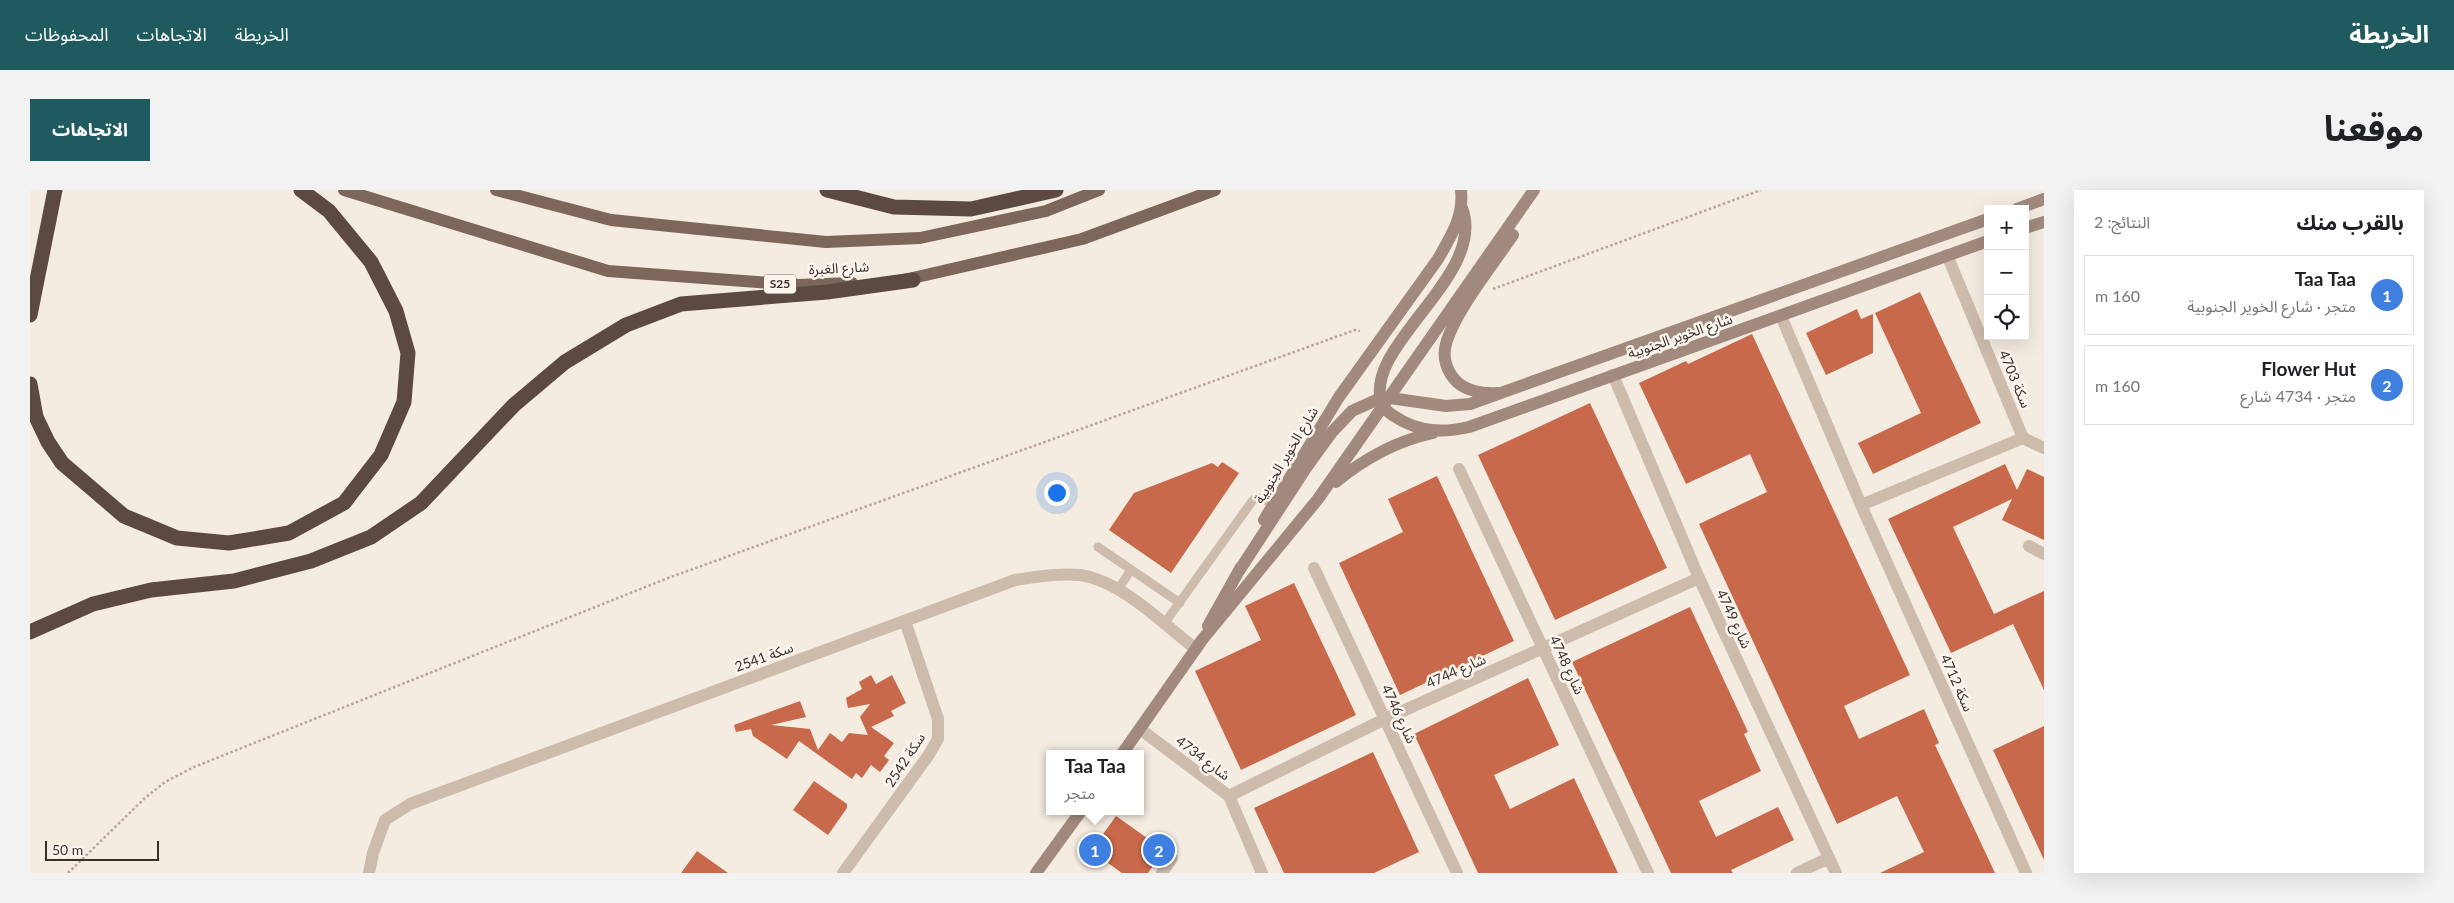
<!DOCTYPE html>
<html lang="ar">
<meta charset="utf-8">
<style>
body{margin:0;font-family:Lato,"Noto Sans Arabic",sans-serif;background:#f2f2f2;color:#202124;direction:rtl}
.controls{position:absolute;right:15px;top:15px;display:grid;overflow:hidden;border-radius:0px;box-shadow:0 5px 20px #0002}
.controls button{width:45px;height:45px;display:grid;place-items:center;padding:0;border:0;border-bottom:1px solid #e0e0e0;background:#fff;color:#202124;font:25px sans-serif}
.scale{position:absolute;left:15px;bottom:12px;width:114px;box-sizing:border-box;padding-left:5px;border:2px solid #3b302b;border-top:0;font-size:14px;line-height:18px;white-space:nowrap;color:#3b302b;-webkit-text-stroke:4px #fbf5ee;paint-order:stroke}
.you{position:absolute;left:1026px;top:302px;width:18px;height:18px;margin:-12px;border:4px solid #fff;border-radius:50%;background:#1a73e8;box-shadow:0 0 0 8px #1a73e833}
.badge{display:grid;place-items:center;width:32px;height:32px;border-radius:50%;background:#1f5a5e;color:#fff;font-size:16px;font-weight:700}
.pin{position:absolute;translate:-50% -50%;border:2px solid #fff;box-shadow:0 1px 5px #0006}
.popup{position:absolute;left:1016px;top:560px;width:98px;height:65px;box-sizing:border-box;display:grid;place-content:center;border-radius:0px;background:#fff;filter:drop-shadow(0 1px 4px #0005);font-size:16px;white-space:nowrap;color:#757577}
.popup b{font-size:19px;color:#202124}
.popup::after{content:'';position:absolute;left:50%;top:100%;margin-left:-10px;border:10px solid transparent;border-top-color:#fff}
.list{margin:0;padding:0;list-style:none}
h2{display:flex;justify-content:space-between;align-items:center;height:65px;margin:0;padding:0 20px;font-size:21px}
h2 small{font-size:16px;font-weight:400;color:#757577}
.list li{display:grid;grid-template-columns:32px 1fr auto;gap:15px;align-items:center;box-sizing:border-box;height:80px;margin:0 10px 10px;padding:0 10px;border:1px solid #e0e0e0;border-radius:0px}
.list b{display:block;font-size:19px;white-space:nowrap}
.list p{margin:0;font-size:16px;white-space:nowrap;color:#757577}
.list em{font-size:16px;font-style:normal;color:#757577}
.icon{flex:none;width:28px;height:28px;fill:none;stroke:currentColor;stroke-width:2;stroke-linecap:round;stroke-linejoin:round}
.map{position:relative;flex:none;width:2014px;height:683px;overflow:hidden;direction:ltr;border-radius:0px}
header{display:flex;align-items:center;gap:30px;box-sizing:border-box;height:70px;padding:0 25px;background:#1f5a5e;color:#fff}
header strong{font-size:24px}
nav{display:flex;gap:28px;margin-inline-start:auto;font-size:18px}
.intro{display:flex;align-items:center;justify-content:space-between;box-sizing:border-box;height:120px;padding:0 30px}
h1{margin:0;font-size:35px}
.button{padding:12px 22px;border-radius:0px;background:#1f5a5e;color:#fff;font-size:18px;font-weight:700}
main{display:flex;gap:30px;padding:0 30px}
aside{flex:1;background:#fff;border-radius:0px;box-shadow:0 5px 20px #0002}
.map>svg:first-child{display:block}
</style>
<header>
<strong>الخريطة</strong>
<nav><a>الخريطة</a><a>الاتجاهات</a><a>المحفوظات</a></nav>
</header>
<div class="intro"><h1>موقعنا</h1><a class="button">الاتجاهات</a></div>
<main>
<aside>
<h2>بالقرب منك<small>النتائج: 2</small></h2>
<ul class="list">
<li><span class="badge" style="background:#3f7fe0">1</span><div><b>Taa Taa</b><p>متجر · شارع الخوير الجنوبية</p></div><em>160 m</em></li>
<li><span class="badge" style="background:#3f7fe0">2</span><div><b>Flower Hut</b><p>متجر · 4734 شارع</p></div><em>160 m</em></li>
</ul>
</aside>
<div class="map">
<svg width="2014" height="683" viewBox="0 0 2014 683">
<rect width="100%" height="100%" fill="#f4ebe1"/>
<path fill="#c8694b" d="M 1890,102 L 1951,233 L 1843,284 L 1828,253 L 1891,223 L 1845,123 Z
M 1827,119 L 1831,129 L 1843,124 L 1843,163 L 1796,185 L 1776,143 Z
M 1722,144 L 1880,485 L 1814,516 L 1829,549 L 1894,519 L 1909,553 L 1905,555 L 1965,683 L 1850,683 L 1894,662 L 1867,606 L 1807,634 L 1669,334 L 1737,302 L 1720,264 L 1656,294 L 1609,193 L 1656,171 L 1658,174 Z
M 1560,213 L 1637,378 L 1525,430 L 1448,265 Z
M 1192,272 L 1209,283 L 1141,383 L 1079,340 L 1104,303 L 1182,273 L 1188,277 Z
M 1975,274 L 1987,300 L 1997,279 L 2014,287 L 2014,350 L 1972,330 L 1982,309 L 1923,337 L 1964,424 L 2014,401 L 2014,500 L 1983,434 L 1921,463 L 1858,329 Z
M 1407,286 L 1484,451 L 1370,505 L 1309,373 L 1373,342 L 1358,309 Z
M 1264,393 L 1326,525 L 1211,580 L 1165,481 L 1231,450 L 1215,416 Z
M 1660,417 L 1718,542 L 1714,544 L 1731,581 L 1669,611 L 1686,647 L 1748,617 L 1764,650 L 1701,680 L 1703,683 L 1641,683 L 1542,472 Z
M 841,485 L 846,494 L 862,485 L 876,513 L 861,521 L 864,526 L 841,537 L 864,553 L 854,566 L 859,570 L 850,582 L 841,575 L 832,588 L 826,583 L 822,589 L 769,551 L 757,569 L 723,546 L 721,539 L 706,542 L 704,535 L 770,511 L 776,527 L 741,535 L 780,539 L 788,560 L 800,543 L 812,552 L 819,543 L 838,545 L 830,527 L 840,514 L 818,518 L 816,508 L 832,499 L 829,492 Z
M 1498,488 L 1529,555 L 1464,585 L 1480,619 L 1544,588 L 1588,683 L 1448,683 L 1384,544 Z
M 2014,536 L 2014,670 L 1963,560 Z
M 1343,562 L 1389,662 L 1344,683 L 1254,683 L 1224,618 Z
M 784,591 L 817,614 L 817,618 L 798,645 L 763,620 Z
M 1086,626 L 1134,660 L 1118,683 L 1092,683 L 1061,661 Z
M 667,661 L 698,683 L 651,683 Z"/>
<g fill="none" stroke-linecap="round" stroke-linejoin="round">
<path stroke="#b9a596" stroke-width="2.5" stroke-dasharray="2.5 2.5" stroke-linecap="butt" d="M 1463,99 L 1731,0
M 38,683 L 115,608 L 135,592 L 164,577 L 638,388 L 1325,140 L 1330,141"/>
<path stroke="#cdbbac" stroke-width="9" d="M 1068,357 L 1150,413
M 1088,399 L 1101,380
M 1134,434 L 1223,310 L 1229,308 L 1243,313"/>
<path stroke="#cdbbac" stroke-width="12" d="M 1917,65 L 1993,248 L 2014,258
M 1751,126 L 1831,315 L 1996,683
M 1583,185 L 1669,388 L 1806,683
M 1429,279 L 1618,683
M 1831,315 L 1993,248
M 1999,356 L 2014,364
M 1284,378 L 1427,683
M 1110,539 L 1199,606 L 1232,683
M 1199,606 L 1355,529 L 1669,388
M 339,683 L 343,663 L 355,630 L 380,614 L 985,390 C 1006,387 1028,383 1050,385 C 1092,391 1133,434 1166,459
M 813,683 L 898,566 L 908,549 L 908,529 L 875,431
M 1132,683 L 1142,668
M 1767,683 L 1799,668"/>
<path stroke="#a18a7d" stroke-width="12" d="M 1987,19 L 2014,9
M 1995,38 L 2014,32
M 1467,203 C 1453,204 1437,201 1427,192 C 1417,182 1412,168 1416,154 C 1424,123 1464,73 1483,45
M 1352,215 C 1331,156 1458,86 1432,18
M 1352,217 C 1379,240 1405,245 1439,237 L 1958,51
M 1306,292 C 1335,268 1366,251 1403,243
M 1234,330 L 1309,207 L 1408,69 C 1421,46 1434,27 1431,0
M 1207,384 L 1276,278 L 1302,242 L 1322,221 L 1353,207 L 1416,216 L 1440,214 L 1958,29
M 1178,436 L 1211,377
M 1092,564 L 1172,450 L 1288,309 L 1504,0
M 1006,683 L 1051,621"/>
<path stroke="#7d675c" stroke-width="12" d="M 314,0 L 578,81 L 769,95 L 822,93
M 466,0 L 581,30 L 796,52 L 890,48 L 1016,21 L 1069,0
M 874,90 L 1052,49 L 1185,0"/>
<path stroke="#5c4a42" stroke-width="15" d="M 797,0 L 864,17 L 941,19 L 1026,0
M 0,125 L 25,0
M 0,194 L 6,227 L 18,252 L 32,273 L 94,326 L 147,348 L 199,353 L 259,343 L 314,313 L 351,265 L 374,212 L 378,163 L 366,121 L 341,72 L 299,21 L 271,0
M 0,442 L 63,414 L 121,400 L 204,391 L 281,371 L 341,347 L 391,313 L 484,215 L 535,172 L 596,135 L 651,114 L 797,102 L 883,90"/>
</g>
<g text-anchor="middle" stroke-width="5" stroke-linejoin="round" paint-order="stroke">
<rect fill="#fbf5ee" stroke="#756b66" stroke-width="1" x="734" y="84.5" width="32" height="19" rx="4"/>
<g font-size="12" font-weight="bold" fill="#3b302b">
<text x="750" y="98">S25</text>
</g>
<g font-size="14" fill="#3b302b" stroke="#fbf5ee">
<text transform="translate(809 78) rotate(-3)" y="5">شارع الغبرة</text>
<text transform="translate(1650 146) rotate(-19)" y="5">شارع الخوير الجنوبية</text>
<text transform="translate(1985 189) rotate(67)" y="5">4703 سكة</text>
<text transform="translate(1256 265) rotate(-59)" y="5">شارع الخوير الجنوبية</text>
<text transform="translate(1704 429) rotate(65)" y="5">4749 شارع</text>
<text transform="translate(734 467) rotate(-20)" y="5">سكة 2541</text>
<text transform="translate(1537 475) rotate(65)" y="5">4748 شارع</text>
<text transform="translate(1426 481) rotate(-24)" y="5">4744 شارع</text>
<text transform="translate(1927 493) rotate(66)" y="5">سكة 4712</text>
<text transform="translate(1369 524) rotate(65)" y="5">4746 شارع</text>
<text transform="translate(1173 568) rotate(37)" y="5">4734 شارع</text>
<text transform="translate(875 570) rotate(-57)" y="5">سكة 2542</text>
</g>
</g>
</svg>
<div class="controls">
<button>+</button>
<button>−</button>
<button><svg class="icon" aria-label="locate" viewBox="0 0 24 24"><circle cx="12" cy="12" r="6"/><path d="M12 2v4M12 18v4M2 12h4M18 12h4"/></svg></button>
</div>
<div class="scale">50 m</div>
<div class="you"></div>
<div class="pin badge" style="left:1065px;top:660px;background:#3f7fe0">1</div>
<div class="popup"><b>Taa Taa</b>متجر</div>
<div class="pin badge" style="left:1129px;top:660px;background:#3f7fe0">2</div>
</div>
</main>
